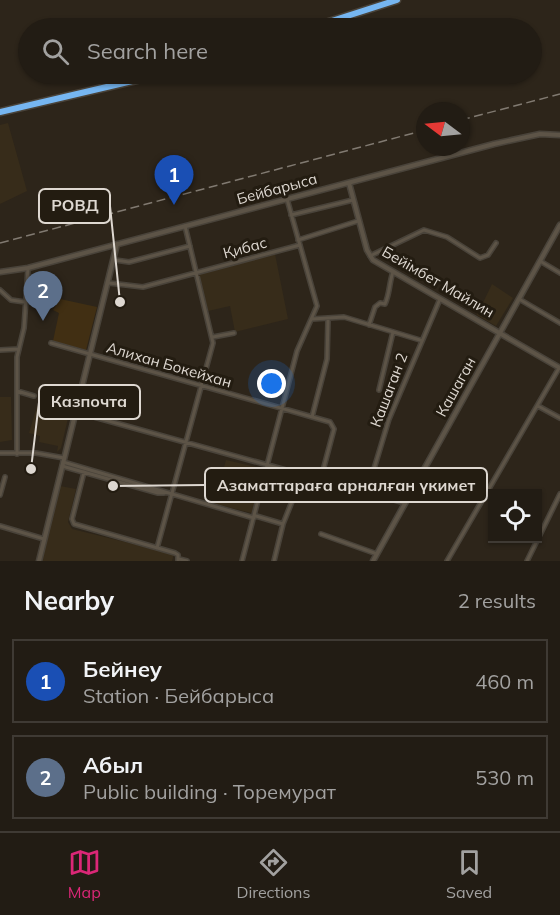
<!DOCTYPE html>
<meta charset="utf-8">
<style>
body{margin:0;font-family:Mulish,sans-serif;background:#2e2922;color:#f1f3f6}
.controls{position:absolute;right:18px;bottom:18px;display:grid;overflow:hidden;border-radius:0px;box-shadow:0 2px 4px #0004}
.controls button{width:54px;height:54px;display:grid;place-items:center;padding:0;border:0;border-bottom:2px solid #3f3a34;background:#221c14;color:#f1f3f6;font:30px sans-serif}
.compass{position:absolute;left:416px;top:102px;width:54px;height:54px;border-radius:50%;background:#221c14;box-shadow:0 2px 4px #0004;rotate:286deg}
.you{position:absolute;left:272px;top:384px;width:21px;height:21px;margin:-15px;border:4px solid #fff;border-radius:50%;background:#1a73e8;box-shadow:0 0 0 9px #1a73e833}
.badge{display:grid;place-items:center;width:39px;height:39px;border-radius:50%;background:#db2777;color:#fff;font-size:20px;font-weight:700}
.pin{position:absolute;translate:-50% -50px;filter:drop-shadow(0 2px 3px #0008)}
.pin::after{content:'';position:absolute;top:32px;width:21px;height:18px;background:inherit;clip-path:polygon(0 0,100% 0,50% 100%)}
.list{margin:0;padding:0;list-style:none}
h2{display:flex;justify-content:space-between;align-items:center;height:78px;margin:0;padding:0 24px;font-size:26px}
h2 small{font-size:20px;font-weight:400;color:#a2a1a0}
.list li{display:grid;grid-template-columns:39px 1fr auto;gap:18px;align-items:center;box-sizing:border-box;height:84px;margin:0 12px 12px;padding:0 12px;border:2px solid #3f3a34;border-radius:0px}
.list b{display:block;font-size:22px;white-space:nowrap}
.list p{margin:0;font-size:20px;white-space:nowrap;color:#a2a1a0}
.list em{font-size:20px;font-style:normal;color:#a2a1a0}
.icon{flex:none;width:33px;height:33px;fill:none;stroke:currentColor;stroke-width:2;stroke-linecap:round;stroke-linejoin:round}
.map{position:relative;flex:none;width:560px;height:561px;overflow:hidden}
.search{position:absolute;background:#221c14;box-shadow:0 2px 4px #0004;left:18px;right:18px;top:18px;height:66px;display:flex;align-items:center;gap:15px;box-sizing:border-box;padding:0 21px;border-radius:33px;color:#a2a1a0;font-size:22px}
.sheet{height:270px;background:#221c14}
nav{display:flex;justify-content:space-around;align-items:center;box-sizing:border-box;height:84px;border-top:2px solid #3f3a34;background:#221c14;font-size:16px;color:#a2a1a0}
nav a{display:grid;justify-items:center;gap:3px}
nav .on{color:#db2777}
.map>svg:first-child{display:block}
</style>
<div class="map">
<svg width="560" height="561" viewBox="0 0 560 561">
<rect width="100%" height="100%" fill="#2d251a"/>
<path fill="#372c1a" d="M 8,123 L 27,191 L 0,204 L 0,125 Z
M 275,254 L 288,319 L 235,332 L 230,306 L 208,311 L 199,275 Z
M 492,284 L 513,298 L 496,326 L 477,315 Z
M 0,397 L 11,397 L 12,440 L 0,442 Z
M 37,406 L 69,414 L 61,448 L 57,452 L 58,446 L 39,442 L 40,436 L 29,433 Z
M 226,460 L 264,469 L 252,513 L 214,504 Z
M 60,486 L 76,489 L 68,522 L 72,529 L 174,554 L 172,561 L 42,561 Z"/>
<path fill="#412f13" d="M 60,299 L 97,307 L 86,350 L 53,341 L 59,313 L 53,310 Z"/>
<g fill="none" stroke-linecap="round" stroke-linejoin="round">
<g stroke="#49433a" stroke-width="6">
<path id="street" d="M 291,215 L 353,200
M 298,240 L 358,221
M 370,256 L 424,230 L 447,237 L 480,258 L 488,255 L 496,243
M 115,260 L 129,262 L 190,246
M 540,261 L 560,273
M 109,283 L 143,287 L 300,245
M 0,290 L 11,300 L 25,302
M 519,299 L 560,323
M 312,319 L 344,317 L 420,340
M 369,325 L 375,307 L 380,303 L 385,304 C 390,293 389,283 393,272
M 213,337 L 234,333
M 51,343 L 330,422 L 334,429 L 321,478
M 0,350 L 19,349
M 379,390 L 393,332
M 17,391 L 34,396
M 538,406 L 560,418
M 76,412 L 405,503
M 312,417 L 327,359 L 328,320
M 0,453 L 36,453 L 64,458
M 17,454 L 17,357 L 24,328 L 28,268
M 63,462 L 254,518
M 62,466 L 158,493 L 164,493
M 84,472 L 72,519 L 74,524 L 175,553 L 178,555 L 178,561
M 367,492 L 389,419 L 440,299
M 0,495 L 5,477
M 256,516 L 283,524
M 0,526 L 44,539
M 321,534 L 377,554
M 157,548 L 213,343 L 185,226
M 179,559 L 187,561
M 242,561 L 297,351 L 317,306 L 287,199
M 274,561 L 283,524 L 295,494 L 295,471
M 447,561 L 559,368
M 527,561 L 560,494"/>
</g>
<g stroke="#49433a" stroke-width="7">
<path id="secondary" d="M 349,183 L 367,250 L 373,260 L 560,368
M 0,272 L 28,268 L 494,144 L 540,134 L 560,135
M 39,561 L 117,244
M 373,561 L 560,225"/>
</g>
<g stroke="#49433a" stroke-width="9">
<path id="highway" d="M 310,28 L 397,0
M 0,112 L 162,74"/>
</g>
<use href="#street" stroke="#5d5447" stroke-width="3"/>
<use href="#secondary" stroke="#5d5447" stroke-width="4"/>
<use href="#highway" stroke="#76b6f1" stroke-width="6"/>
<path stroke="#817a71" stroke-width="1.5" stroke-dasharray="9 4.5" stroke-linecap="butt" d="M 461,120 L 560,94
M 0,243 L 425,130"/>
</g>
<g text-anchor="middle" stroke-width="6" stroke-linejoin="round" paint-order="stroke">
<g font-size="15" fill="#ded8d1" stroke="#231c11">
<text transform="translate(277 189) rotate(-15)" y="5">Бейбарыса</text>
<text transform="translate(245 248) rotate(-15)" y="5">Қибас</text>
<text transform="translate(438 282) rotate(30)" y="5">Бейімбет Майлин</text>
<text transform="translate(169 365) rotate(16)" y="5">Алихан Бокейхан</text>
<text transform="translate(456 387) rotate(-61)" y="5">Кашаган</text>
<text transform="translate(389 390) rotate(-69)" y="5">Кашаган 2</text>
</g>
</g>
<path fill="none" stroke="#ded8d1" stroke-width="2" d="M120 302L110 206M31 469L39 402M113 486L205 485"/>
<g fill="#ded8d1" stroke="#231c11" stroke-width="2">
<circle cx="120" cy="302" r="6"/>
<circle cx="31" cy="469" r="6"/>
<circle cx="113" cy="486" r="6"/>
</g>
<g fill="#231c11" stroke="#ded8d1" stroke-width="2">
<rect x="39" y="189" width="71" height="34" rx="6"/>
<rect x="39" y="385" width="101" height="34" rx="6"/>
<rect x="205" y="468" width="282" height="34" rx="6"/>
</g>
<g font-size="16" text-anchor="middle" font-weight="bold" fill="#ded8d1">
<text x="75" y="211">РОВД</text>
<text x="89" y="407">Казпочта</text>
<text x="346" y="491">Азаматтараға арналған үкимет</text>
</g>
</svg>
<div class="controls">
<button><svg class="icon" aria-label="locate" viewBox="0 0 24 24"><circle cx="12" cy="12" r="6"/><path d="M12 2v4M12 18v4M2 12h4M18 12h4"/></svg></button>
</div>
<svg class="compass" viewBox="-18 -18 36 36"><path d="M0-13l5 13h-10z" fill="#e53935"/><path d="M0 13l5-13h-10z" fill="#a2a1a0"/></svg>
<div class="you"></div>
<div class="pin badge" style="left:174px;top:205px;background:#1a4fb4">1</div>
<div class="pin badge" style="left:43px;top:321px;background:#5c6f8a">2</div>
<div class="search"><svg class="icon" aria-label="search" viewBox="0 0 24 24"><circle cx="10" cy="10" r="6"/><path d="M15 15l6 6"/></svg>Search here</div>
</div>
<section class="sheet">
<h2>Nearby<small>2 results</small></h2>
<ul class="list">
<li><span class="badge" style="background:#1a4fb4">1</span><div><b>Бейнеу</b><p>Station · Бейбарыса</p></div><em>460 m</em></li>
<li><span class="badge" style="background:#5c6f8a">2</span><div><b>Абыл</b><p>Public building · Торемурат</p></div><em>530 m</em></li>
</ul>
</section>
<nav>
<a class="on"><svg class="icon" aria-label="map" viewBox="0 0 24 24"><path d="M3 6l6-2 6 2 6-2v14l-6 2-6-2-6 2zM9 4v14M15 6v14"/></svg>Map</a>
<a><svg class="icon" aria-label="directions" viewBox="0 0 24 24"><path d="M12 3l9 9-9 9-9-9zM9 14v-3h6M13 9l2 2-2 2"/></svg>Directions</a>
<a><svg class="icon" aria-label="saved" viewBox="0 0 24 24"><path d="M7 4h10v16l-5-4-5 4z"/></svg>Saved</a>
</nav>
